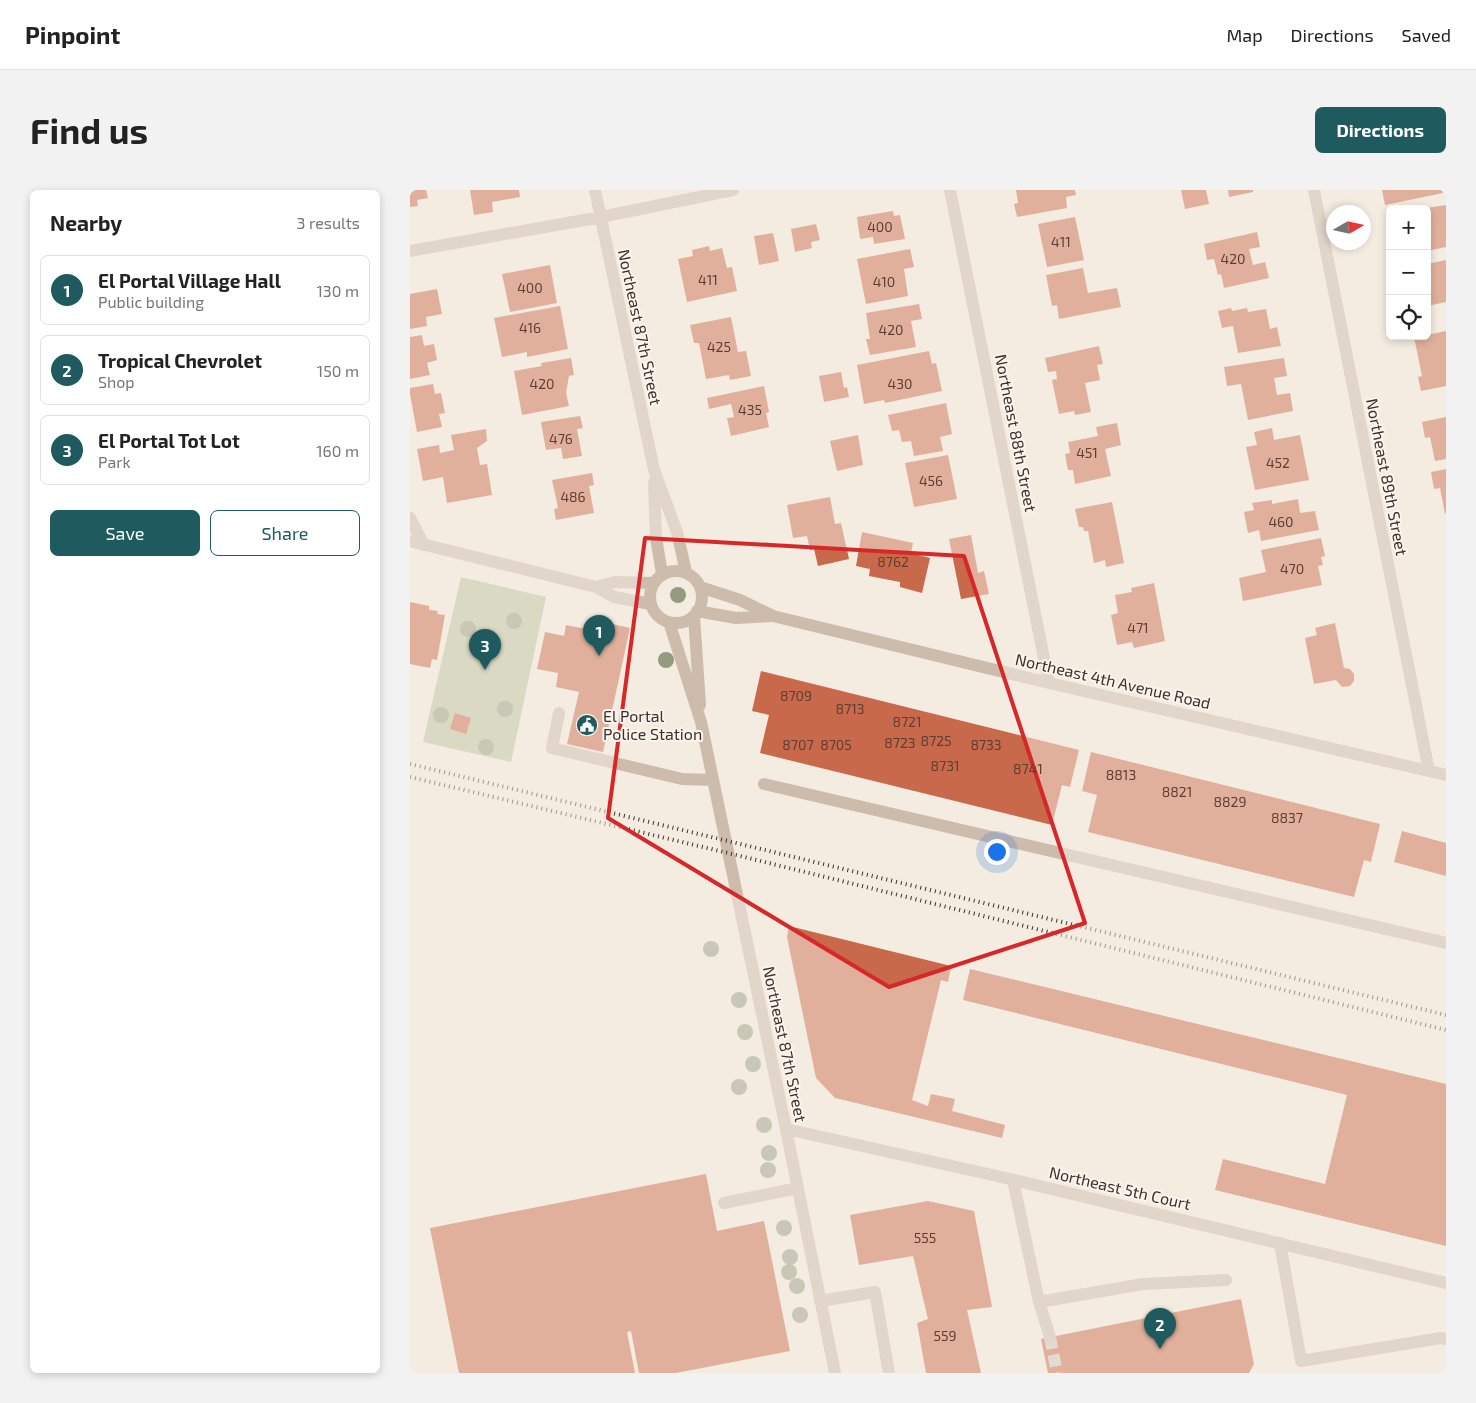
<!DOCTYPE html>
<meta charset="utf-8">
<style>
body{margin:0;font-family:"Exo 2",sans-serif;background:#f2f2f2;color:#222}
.controls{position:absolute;right:15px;top:15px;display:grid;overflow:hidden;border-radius:8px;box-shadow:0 2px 8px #0003}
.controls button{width:45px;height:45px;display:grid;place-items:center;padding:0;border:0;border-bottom:1px solid #e0e0e0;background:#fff;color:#222;font:25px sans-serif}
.compass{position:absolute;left:916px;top:15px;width:45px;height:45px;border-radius:50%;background:#fff;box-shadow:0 2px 8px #0003;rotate:81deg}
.you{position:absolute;left:586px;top:661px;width:18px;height:18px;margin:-12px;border:4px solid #fff;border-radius:50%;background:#1a73e8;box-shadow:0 0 0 8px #1a73e833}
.badge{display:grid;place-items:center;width:32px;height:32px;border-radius:50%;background:#1f5a5e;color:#fff;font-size:16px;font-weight:700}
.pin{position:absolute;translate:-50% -41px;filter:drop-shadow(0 1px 2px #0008)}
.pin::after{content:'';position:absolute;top:26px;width:18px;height:15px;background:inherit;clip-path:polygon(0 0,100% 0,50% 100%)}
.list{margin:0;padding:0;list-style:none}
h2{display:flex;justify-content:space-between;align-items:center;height:65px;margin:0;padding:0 20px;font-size:21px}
h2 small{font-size:16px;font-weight:400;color:#767676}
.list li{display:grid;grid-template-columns:32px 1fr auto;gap:15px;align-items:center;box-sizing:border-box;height:70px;margin:0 10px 10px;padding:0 10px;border:1px solid #e0e0e0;border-radius:8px}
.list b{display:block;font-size:19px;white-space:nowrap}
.list p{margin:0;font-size:16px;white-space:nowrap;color:#767676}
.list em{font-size:16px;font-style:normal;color:#767676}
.actions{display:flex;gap:10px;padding:15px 20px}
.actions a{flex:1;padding:11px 0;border:1px solid #1f5a5e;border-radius:8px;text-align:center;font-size:18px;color:#1f5a5e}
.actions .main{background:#1f5a5e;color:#fff}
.icon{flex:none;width:28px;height:28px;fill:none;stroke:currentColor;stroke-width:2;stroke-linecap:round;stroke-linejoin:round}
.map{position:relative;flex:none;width:1036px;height:1183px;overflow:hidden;border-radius:8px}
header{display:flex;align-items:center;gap:30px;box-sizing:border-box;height:70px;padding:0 25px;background:#fff;border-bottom:1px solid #e0e0e0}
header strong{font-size:24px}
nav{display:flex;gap:28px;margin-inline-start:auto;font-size:18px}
.intro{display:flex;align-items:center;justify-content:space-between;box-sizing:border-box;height:120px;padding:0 30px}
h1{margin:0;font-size:35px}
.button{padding:12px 22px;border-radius:8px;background:#1f5a5e;color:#fff;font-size:18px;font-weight:700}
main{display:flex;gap:30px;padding:0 30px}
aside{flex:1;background:#fff;border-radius:8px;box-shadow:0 2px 8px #0003}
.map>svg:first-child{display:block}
</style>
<header>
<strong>Pinpoint</strong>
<nav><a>Map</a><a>Directions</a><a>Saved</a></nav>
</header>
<div class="intro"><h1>Find us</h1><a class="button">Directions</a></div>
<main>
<aside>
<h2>Nearby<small>3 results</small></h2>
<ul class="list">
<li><span class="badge">1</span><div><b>El Portal Village Hall</b><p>Public building</p></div><em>130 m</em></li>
<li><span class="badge">2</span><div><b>Tropical Chevrolet</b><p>Shop</p></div><em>150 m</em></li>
<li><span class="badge">3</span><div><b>El Portal Tot Lot</b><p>Park</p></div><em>160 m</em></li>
</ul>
<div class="actions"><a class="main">Save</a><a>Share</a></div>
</aside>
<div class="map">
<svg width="1036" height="1183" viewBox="0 0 1036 1183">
<rect width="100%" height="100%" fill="#f4ebe1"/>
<path fill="#b8c4a0" d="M 51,387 L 136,407 L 101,572 L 13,552 Z"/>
<path fill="#c8694b" d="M 0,0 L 16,0 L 18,8 L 7,10 L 8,16 L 0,17 Z
M 60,0 L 109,0 L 110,7 L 82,12 L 83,22 L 64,25 Z
M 606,0 L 665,0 L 666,5 L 656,7 L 657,18 L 607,27 L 604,14 L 608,13 Z
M 771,0 L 796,0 L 799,14 L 775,19 Z
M 818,0 L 843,0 L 843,2 L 819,7 Z
M 972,0 L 1032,0 L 1033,3 L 975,15 Z
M 1036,15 L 1036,57 L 1017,61 L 1017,18 Z
M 483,21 L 484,26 L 490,25 L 495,49 L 464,54 L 463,47 L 450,49 L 447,27 Z
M 665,27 L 674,70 L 637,77 L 628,34 Z
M 406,34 L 410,50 L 401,52 L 402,58 L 385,62 L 381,39 Z
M 847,42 L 850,57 L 839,59 L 843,75 L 855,72 L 859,88 L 814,98 L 811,84 L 808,85 L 804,69 L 797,70 L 794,54 Z
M 363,43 L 369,71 L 349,75 L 344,46 Z
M 299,56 L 300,61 L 312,58 L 317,78 L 322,77 L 327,101 L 277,112 L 268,69 L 283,66 L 282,60 Z
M 500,59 L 504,77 L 494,79 L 498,106 L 456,114 L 447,69 Z
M 1036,70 L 1036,112 L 1017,116 L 1017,74 Z
M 140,75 L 147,113 L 100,122 L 92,84 Z
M 673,78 L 678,103 L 707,98 L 711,117 L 649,129 L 647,115 L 642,116 L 636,85 Z
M 27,99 L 32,124 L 16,127 L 17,136 L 0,139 L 0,104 Z
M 509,114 L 512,129 L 501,131 L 506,157 L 460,165 L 456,149 L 460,149 L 456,123 Z
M 150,116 L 158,159 L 117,167 L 117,162 L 92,167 L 84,128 Z
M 821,118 L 822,121 L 837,118 L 838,122 L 856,119 L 860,139 L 867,137 L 871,156 L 828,163 L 823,136 L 812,138 L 808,121 Z
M 321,127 L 328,162 L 336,161 L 341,186 L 320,190 L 319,185 L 296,189 L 289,153 L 284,153 L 280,135 Z
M 1036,141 L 1036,196 L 1011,201 L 1008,187 L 1012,186 L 1004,147 L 1017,146 L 1017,145 Z
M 12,145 L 14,156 L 24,154 L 27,170 L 17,173 L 20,185 L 0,189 L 0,147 Z
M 689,156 L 693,174 L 687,175 L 690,190 L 675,193 L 681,222 L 665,225 L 664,221 L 649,224 L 642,190 L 647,189 L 646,181 L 638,182 L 635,168 Z
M 519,161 L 522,174 L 526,173 L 532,201 L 475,213 L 474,210 L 454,214 L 447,175 Z
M 161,168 L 164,185 L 159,186 L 156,203 L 159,216 L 112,225 L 104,181 L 132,176 L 131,173 Z
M 874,168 L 877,186 L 864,188 L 867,205 L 880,203 L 883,221 L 838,230 L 831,194 L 817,196 L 814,177 Z
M 431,182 L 434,198 L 437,197 L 439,207 L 414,212 L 409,186 Z
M 23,194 L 25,204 L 31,203 L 35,223 L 29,224 L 32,237 L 7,242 L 0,204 L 0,198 Z
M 354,196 L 359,222 L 356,223 L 359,237 L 321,246 L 317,228 L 324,227 L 321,214 L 299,219 L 297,208 Z
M 536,213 L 542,244 L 530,247 L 533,261 L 504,266 L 501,251 L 492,252 L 489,240 L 482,241 L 478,225 Z
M 170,226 L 173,238 L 167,239 L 172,266 L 153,269 L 151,258 L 136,260 L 131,232 Z
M 1036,227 L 1036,269 L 1025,271 L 1020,247 L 1015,248 L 1012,232 Z
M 707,233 L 711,255 L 695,259 L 701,286 L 665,294 L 663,280 L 658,280 L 655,264 L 660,263 L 658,252 L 688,246 L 686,237 Z
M 862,238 L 864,250 L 890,245 L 899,290 L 845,300 L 836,257 L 847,255 L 844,242 Z
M 76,239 L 77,251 L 67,258 L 70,275 L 77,274 L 82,305 L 37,313 L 33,287 L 13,291 L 7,259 L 29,255 L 30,263 L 44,260 L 41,245 Z
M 448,245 L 453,275 L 427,281 L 420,251 Z
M 538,265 L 547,309 L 504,317 L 495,273 Z
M 1036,279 L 1036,323 L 1035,324 L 1030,298 L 1024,299 L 1021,282 Z
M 182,283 L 184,295 L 179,296 L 184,323 L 146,330 L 144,319 L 148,318 L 142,290 Z
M 420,307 L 425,334 L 431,333 L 439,369 L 408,376 L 404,359 L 400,360 L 397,346 L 383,348 L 377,315 Z
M 888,309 L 890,323 L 905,321 L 909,340 L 851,351 L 849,340 L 838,343 L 834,322 L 844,320 L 842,313 L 862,310 L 862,314 Z
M 702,312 L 714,373 L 696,377 L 695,370 L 684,373 L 678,341 L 674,341 L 673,337 L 669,337 L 665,319 Z
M 452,342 L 503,353 L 501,363 L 520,368 L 512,403 L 490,397 L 490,392 L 459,386 L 460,379 L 446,376 Z
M 561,345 L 568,383 L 574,381 L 579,404 L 551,409 L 539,349 Z
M 911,348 L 915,366 L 911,367 L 913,375 L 908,376 L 912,395 L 833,411 L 829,388 L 856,382 L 851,360 Z
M 744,393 L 755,451 L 724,458 L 722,452 L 707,455 L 701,425 L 708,423 L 705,405 L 722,402 L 721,398 Z
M 0,412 L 19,416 L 19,420 L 28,421 L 27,424 L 35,425 L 27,470 L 22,469 L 20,478 L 0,474 Z
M 193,432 L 220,438 L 193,562 L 157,554 L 169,502 L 146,497 L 148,483 L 127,479 L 135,442 L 154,446 L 156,435 L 191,442 Z
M 925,433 L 934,478 L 940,479 L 944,484 L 944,491 L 940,496 L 932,497 L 926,490 L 904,494 L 895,448 L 907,445 L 905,438 Z
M 351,481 L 669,560 L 660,597 L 652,595 L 642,635 L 350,563 L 359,525 L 342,521 Z
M 45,523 L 61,528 L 56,544 L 40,539 Z
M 681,562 L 970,634 L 961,672 L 954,670 L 944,707 L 678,642 L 687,605 L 672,601 Z
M 992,641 L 1036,653 L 1036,686 L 984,672 Z
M 379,736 L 541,776 L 538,792 L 531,790 L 502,910 L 518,916 L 521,904 L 545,909 L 542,921 L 595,935 L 592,948 L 425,908 L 406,888 L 377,747 Z
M 560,779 L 1036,894 L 1036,1056 L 805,1000 L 813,969 L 915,994 L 937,905 L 553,810 Z
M 296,984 L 307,1041 L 354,1031 L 380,1161 L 266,1183 L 229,1183 L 221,1141 L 217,1142 L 225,1183 L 49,1183 L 20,1038 Z
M 518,1011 L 564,1021 L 582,1117 L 557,1120 L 571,1183 L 516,1183 L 507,1133 L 518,1129 L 503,1066 L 449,1075 L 440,1025 Z
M 831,1109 L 844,1174 L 839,1183 L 638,1183 L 631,1149 Z"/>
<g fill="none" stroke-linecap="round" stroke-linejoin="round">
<path stroke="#cfc6bd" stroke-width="12" stroke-dasharray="12 6" stroke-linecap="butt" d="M 640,1147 L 647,1183"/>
<path stroke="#cdbbac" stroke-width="12" d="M 185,0 L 244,280 L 267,342 L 276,382
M 540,0 L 639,493
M 904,0 L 1019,581
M 0,61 L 191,27 L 323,0
M 244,292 L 246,347 L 252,384
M 0,328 L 14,355
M 0,351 L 186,397 L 204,407 L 240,414
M240 407a26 26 0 1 1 52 0a26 26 0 1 1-52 0Z
M 186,397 L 205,392 L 243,393
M 290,397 L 330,410 L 363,426 L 639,493 L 1036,585
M 287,421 L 326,428 L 361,426
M 284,426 L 290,515
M 259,432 L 291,532 L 376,939 L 425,1183
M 149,523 L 142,558 L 272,589 L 303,590
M 354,594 L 1036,753
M 376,939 L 587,986 L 1036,1093
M 603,990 L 629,1112 L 733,1094 L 816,1090
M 314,1013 L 388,998
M 870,1053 L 891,1171 L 1031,1148 L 1036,1149
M 410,1111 L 465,1102 L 479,1183
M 629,1112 L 640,1147"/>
<path stroke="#3b302b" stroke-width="4" stroke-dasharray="1 4" stroke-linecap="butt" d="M 0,574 L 1036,825
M 0,587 L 318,663 L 1036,840"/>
</g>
<g fill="#969b7f">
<circle cx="268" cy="405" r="8"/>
<circle cx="104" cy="431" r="8"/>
<circle cx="58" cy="439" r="8"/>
<circle cx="256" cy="470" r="8"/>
<circle cx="95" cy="519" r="8"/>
<circle cx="31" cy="525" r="8"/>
<circle cx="76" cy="557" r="8"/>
<circle cx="301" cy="759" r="8"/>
<circle cx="329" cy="810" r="8"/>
<circle cx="335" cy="842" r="8"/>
<circle cx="343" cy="874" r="8"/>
<circle cx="329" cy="897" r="8"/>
<circle cx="354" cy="935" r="8"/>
<circle cx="359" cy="963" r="8"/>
<circle cx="358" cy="980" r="8"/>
<circle cx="374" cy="1038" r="8"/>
<circle cx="380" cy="1067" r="8"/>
<circle cx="379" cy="1082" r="8"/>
<circle cx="387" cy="1096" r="8"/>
<circle cx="390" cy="1125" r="8"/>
</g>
<path d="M0 0H1036V1183H0ZM 235,348 L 554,366 L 675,733 L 479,797 L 198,628 Z" fill="#f4ebe1" fill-opacity=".55" fill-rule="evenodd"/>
<path fill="none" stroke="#d62828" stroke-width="4" stroke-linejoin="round" d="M 235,348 L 554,366 L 675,733 L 479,797 L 198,628 Z"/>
<defs>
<g id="civic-disc" transform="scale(1.125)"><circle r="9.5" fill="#1f5a5e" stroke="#fbf5ee"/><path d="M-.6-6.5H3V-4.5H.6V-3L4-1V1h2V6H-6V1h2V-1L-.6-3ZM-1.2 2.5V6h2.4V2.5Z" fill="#fff"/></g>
</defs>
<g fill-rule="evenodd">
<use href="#civic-disc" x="177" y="535"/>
</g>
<g text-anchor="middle" stroke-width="4" stroke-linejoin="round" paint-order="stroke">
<g font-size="14" fill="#5e3e33">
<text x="470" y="42">400</text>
<text x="651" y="57">411</text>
<text x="823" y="74">420</text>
<text x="298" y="95">411</text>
<text x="474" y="97">410</text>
<text x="120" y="103">400</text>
<text x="120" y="143">416</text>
<text x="481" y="145">420</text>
<text x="309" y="162">425</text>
<text x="132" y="199">420</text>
<text x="490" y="199">430</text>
<text x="340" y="225">435</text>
<text x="151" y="254">476</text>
<text x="677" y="268">451</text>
<text x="868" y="278">452</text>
<text x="521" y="296">456</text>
<text x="163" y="312">486</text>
<text x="871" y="337">460</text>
<text x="483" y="377">8762</text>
<text x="882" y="384">470</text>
<text x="728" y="443">471</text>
<text x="386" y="511">8709</text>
<text x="440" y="524">8713</text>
<text x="497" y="537">8721</text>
<text x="526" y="556">8725</text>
<text x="490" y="558">8723</text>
<text x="388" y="560">8707</text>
<text x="426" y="560">8705</text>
<text x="576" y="560">8733</text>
<text x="535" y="581">8731</text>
<text x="618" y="584">8741</text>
<text x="711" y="590">8813</text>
<text x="767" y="607">8821</text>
<text x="820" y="617">8829</text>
<text x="877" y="633">8837</text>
<text x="515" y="1053">555</text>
<text x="535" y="1151">559</text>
</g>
<g font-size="16" fill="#3b302b" stroke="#fbf5ee">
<text transform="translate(230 137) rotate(78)" y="6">Northeast 87th Street</text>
<text transform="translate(606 243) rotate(79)" y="6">Northeast 88th Street</text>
<text transform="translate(977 287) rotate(79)" y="6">Northeast 89th Street</text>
<text transform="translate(703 491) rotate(13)" y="6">Northeast 4th Avenue Road</text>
<text transform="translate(375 854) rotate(78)" y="6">Northeast 87th Street</text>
<text transform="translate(710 998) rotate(13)" y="6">Northeast 5th Court</text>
</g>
<g font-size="16" fill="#3b302b" stroke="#fbf5ee" text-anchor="start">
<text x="193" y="532">El Portal<tspan x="193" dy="18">Police Station</tspan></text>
</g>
</g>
</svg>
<div class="controls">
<button>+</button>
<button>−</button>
<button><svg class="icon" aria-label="locate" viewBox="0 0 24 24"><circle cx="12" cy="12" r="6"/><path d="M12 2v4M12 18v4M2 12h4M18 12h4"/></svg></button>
</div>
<svg class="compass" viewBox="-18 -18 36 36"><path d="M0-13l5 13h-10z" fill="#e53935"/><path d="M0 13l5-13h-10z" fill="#767676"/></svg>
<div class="you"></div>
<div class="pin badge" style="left:189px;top:466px">1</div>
<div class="pin badge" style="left:750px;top:1159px">2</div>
<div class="pin badge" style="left:75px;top:480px">3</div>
</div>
</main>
